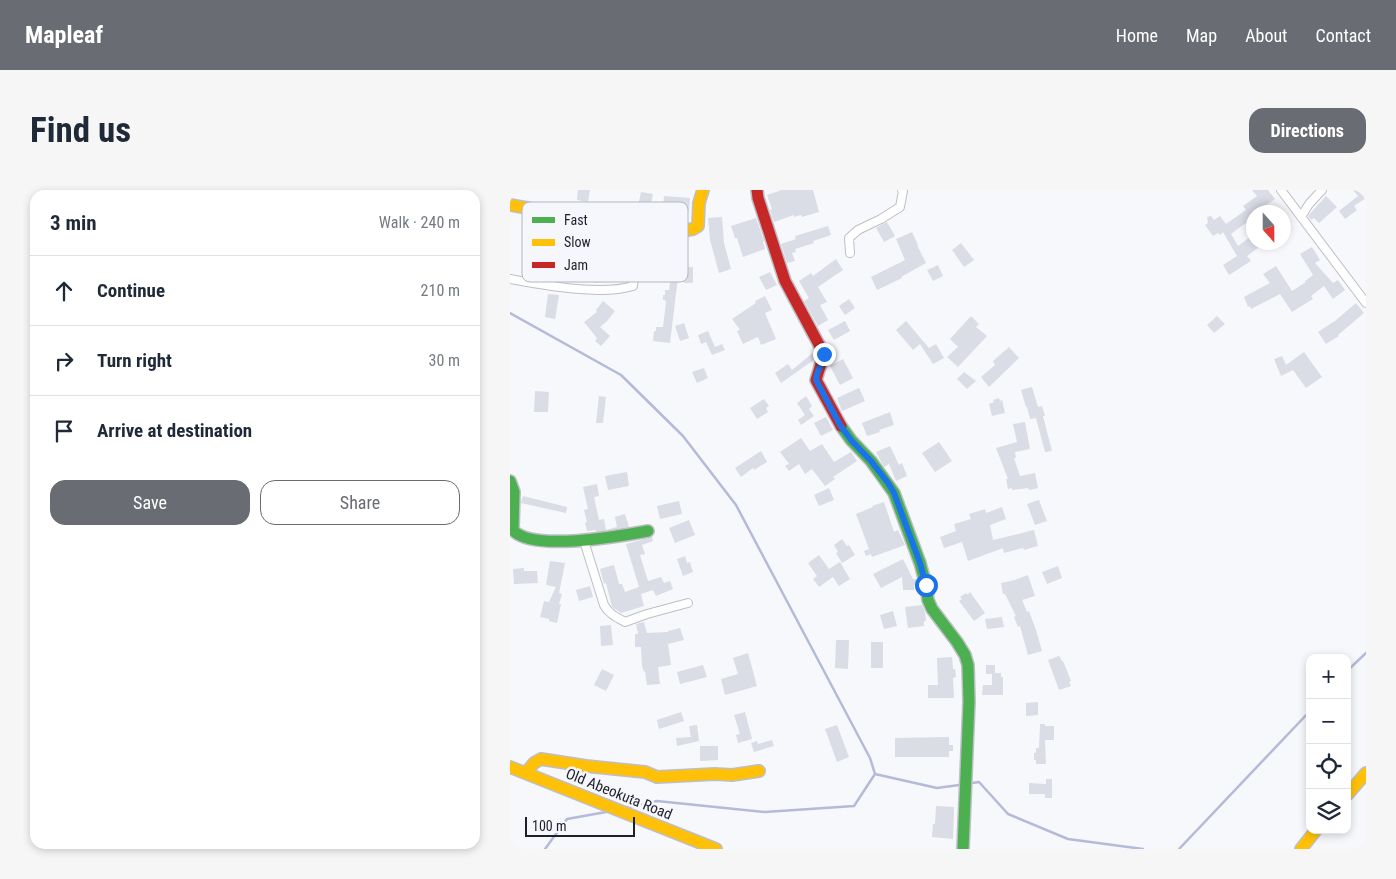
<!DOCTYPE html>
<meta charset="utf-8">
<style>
body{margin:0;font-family:"Roboto Condensed",sans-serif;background:#f6f6f7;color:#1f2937}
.controls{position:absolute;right:15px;bottom:15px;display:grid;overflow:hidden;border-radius:10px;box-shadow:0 2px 8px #0003}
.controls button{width:45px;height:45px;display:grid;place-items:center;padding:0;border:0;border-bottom:1px solid #e0e1e3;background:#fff;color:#1f2937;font:25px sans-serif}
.compass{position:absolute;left:736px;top:15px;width:45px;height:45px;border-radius:50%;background:#fff;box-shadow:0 2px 8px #0003;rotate:159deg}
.scale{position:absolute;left:15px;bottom:12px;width:110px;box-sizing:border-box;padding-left:5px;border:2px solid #1e202a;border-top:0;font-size:14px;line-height:18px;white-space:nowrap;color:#1e202a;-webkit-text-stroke:4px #f6f7fd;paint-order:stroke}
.stop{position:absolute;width:15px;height:15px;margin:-11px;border:4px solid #1a73e8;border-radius:50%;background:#fff}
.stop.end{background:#1a73e8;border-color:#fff;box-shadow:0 1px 5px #0008}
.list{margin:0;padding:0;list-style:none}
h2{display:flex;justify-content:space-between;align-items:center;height:65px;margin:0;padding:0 20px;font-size:21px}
h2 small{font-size:16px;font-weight:400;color:#747a83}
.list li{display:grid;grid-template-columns:32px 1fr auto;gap:15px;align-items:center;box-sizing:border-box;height:70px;padding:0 20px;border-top:1px solid #e0e1e3}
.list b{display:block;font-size:19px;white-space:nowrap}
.list em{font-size:16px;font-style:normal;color:#747a83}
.actions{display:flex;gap:10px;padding:15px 20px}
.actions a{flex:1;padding:11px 0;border:1px solid #6a6c74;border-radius:15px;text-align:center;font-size:18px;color:#6a6c74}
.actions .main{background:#6a6c74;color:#fff}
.icon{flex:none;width:28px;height:28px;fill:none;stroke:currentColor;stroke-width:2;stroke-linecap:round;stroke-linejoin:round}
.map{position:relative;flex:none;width:856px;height:659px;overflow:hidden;border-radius:15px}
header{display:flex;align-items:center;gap:30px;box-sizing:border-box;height:70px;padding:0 25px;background:#6a6c74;color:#fff}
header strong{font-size:24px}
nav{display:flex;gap:28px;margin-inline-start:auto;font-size:18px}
.intro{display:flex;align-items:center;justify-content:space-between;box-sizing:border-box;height:120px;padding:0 30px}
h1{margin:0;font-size:35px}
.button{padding:12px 22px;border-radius:15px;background:#6a6c74;color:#fff;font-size:18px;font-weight:700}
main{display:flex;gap:30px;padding:0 30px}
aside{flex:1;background:#fff;border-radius:15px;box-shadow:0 2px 8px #0003}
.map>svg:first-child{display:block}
</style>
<header>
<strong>Mapleaf</strong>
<nav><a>Home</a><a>Map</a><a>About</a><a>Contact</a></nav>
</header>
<div class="intro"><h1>Find us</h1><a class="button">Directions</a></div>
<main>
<aside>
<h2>3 min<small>Walk · 240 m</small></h2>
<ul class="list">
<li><svg class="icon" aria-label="ahead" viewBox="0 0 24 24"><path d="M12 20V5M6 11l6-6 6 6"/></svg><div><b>Continue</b></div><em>210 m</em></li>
<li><svg class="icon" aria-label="right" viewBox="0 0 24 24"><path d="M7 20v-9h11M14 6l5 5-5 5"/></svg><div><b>Turn right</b></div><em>30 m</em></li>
<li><svg class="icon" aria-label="arrive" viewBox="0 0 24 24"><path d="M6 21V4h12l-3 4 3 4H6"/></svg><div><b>Arrive at destination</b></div></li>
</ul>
<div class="actions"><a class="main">Save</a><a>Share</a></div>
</aside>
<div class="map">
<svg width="856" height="659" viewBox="0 0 856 659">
<rect width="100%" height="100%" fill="#f7f8fc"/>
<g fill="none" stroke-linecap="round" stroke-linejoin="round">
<path stroke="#b4bad8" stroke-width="2.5" d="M 0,123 L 111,185 L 173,246 L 226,315 L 360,568 L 365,584
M 837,481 L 856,463
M 462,593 L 469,592 L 498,624 L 558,649 L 633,659
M 118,617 L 147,611 L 255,622 L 344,616 L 365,584 L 427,598 L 449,595
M 35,659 L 57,629 L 96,622
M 669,659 L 800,521"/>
</g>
<path fill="#dadce6" d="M 68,0 L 80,0 L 78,12 L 67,10 Z
M 272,0 L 303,0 L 309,22 L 292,27 L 291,25 L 284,27 L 284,25 L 264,32 L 260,20 L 262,19 L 257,5 Z
M 742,0 L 758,0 L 765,9 L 746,22 L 744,22 L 744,25 L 736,30 L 737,32 L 721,44 L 728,56 L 744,44 L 744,52 L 756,52 L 737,66 L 741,71 L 719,85 L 713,75 L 727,66 L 713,42 L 710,45 L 708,43 L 703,46 L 695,35 L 698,33 L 697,27 L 701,26 L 704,30 L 710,26 L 716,34 L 736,20 L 733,16 L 747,6 Z
M 843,0 L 856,0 L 856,8 L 844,16 L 847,20 L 835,29 L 829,21 L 848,6 Z
M 131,2 L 143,4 L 140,18 L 128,16 Z
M 154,6 L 180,8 L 179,21 L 153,19 Z
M 816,6 L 827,17 L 809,33 L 804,28 L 801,30 L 798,26 Z
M 212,27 L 214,53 L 221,79 L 209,83 L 200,50 L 198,28 Z
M 246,28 L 254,51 L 253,52 L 255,59 L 233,67 L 227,48 L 225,48 L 221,36 Z
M 377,32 L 385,46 L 374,52 L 366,38 Z
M 318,36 L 321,45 L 303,51 L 304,53 L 285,59 L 286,62 L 282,63 L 285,71 L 277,73 L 271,54 L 286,49 L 285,46 Z
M 402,42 L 408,55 L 407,55 L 416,73 L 391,87 L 392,88 L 367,100 L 361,87 L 395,70 L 386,49 Z
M 451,53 L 464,70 L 454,77 L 442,60 Z
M 802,57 L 810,70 L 805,73 L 823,93 L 828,90 L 835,100 L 823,109 L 814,96 L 801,106 L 803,109 L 782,122 L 770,104 L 741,119 L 740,116 L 738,117 L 734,107 L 760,93 L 753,84 L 766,76 L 782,101 L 796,92 L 795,91 L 803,85 L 790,64 Z
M 36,58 L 74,63 L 71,76 L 90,79 L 88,93 L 55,87 L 58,73 L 34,70 Z
M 326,69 L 333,80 L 308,97 L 317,112 L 310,115 L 318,130 L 308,136 L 294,111 L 299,108 L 289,91 L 301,83 L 303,86 Z
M 428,75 L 433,86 L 423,91 L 417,80 Z
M 174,77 L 183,77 L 183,93 L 174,93 Z
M 260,82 L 267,95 L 256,100 L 249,87 Z
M 161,86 L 168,87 L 160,153 L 143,151 L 144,141 L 146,141 L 146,137 L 153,137 L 156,113 L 155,110 L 153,110 L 153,105 L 155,105 L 155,100 L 159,100 Z
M 38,104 L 49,105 L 45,129 L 35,127 Z
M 255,106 L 262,120 L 255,123 L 266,149 L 251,155 L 248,147 L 233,154 L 227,141 L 230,140 L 222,129 L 246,113 L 245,111 Z
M 339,109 L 345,118 L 335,125 L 329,116 Z
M 93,111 L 105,121 L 97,131 L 90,137 L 100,146 L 91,156 L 85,151 L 87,148 L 74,132 L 87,122 L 86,120 Z
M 846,113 L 854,123 L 828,145 L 829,146 L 816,154 L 808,142 L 825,131 Z
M 461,126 L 469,134 L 466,137 L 477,146 L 448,177 L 437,167 L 448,157 L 440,149 Z
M 707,126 L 715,134 L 704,143 L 697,135 Z
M 335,131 L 340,141 L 324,150 L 318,140 Z
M 396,131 L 419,158 L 426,154 L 434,168 L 423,174 L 410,154 L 403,160 L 386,140 Z
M 174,133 L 179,148 L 170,151 L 165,136 Z
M 198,141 L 205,157 L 212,154 L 215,160 L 202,165 L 196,152 L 191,154 L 188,145 Z
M 499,157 L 509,168 L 479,197 L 471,187 L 485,175 L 483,171 Z
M 304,162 L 306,166 L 305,169 L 271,193 L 265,183 L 278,174 L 282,180 Z
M 794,162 L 812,187 L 796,198 L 783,180 L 771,186 L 764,169 L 772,166 L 776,175 Z
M 333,169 L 343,188 L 330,195 L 320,176 Z
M 194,178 L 198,188 L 187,193 L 182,182 Z
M 454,182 L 466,191 L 457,199 L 447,189 Z
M 522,197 L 528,217 L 532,216 L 535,226 L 533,226 L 542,261 L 535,262 L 526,228 L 520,229 L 517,217 L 516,217 L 511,200 Z
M 349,198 L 355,211 L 332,221 L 327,208 Z
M 25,201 L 39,202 L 38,222 L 24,222 Z
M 89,206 L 96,207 L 93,233 L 86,233 Z
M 296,206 L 302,216 L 299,219 L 304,226 L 291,235 L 288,230 L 295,225 L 287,213 Z
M 489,208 L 490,211 L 492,210 L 495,223 L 482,226 L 479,214 L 484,212 L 483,210 Z
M 254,209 L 259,216 L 256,218 L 258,222 L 247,229 L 240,218 Z
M 380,222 L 384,235 L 369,240 L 370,242 L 357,246 L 352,233 Z
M 316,227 L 323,240 L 311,246 L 304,233 Z
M 515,232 L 520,259 L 505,262 L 506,268 L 504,268 L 510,286 L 525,283 L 528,298 L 519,300 L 518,298 L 502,300 L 502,298 L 498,299 L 496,289 L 498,289 L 486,258 L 507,252 L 503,234 Z
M 291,248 L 300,261 L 312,254 L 324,272 L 341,262 L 347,271 L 323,287 L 325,289 L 315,296 L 302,279 L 295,284 L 289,274 L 279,281 L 275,276 L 279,274 L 270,262 Z
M 429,252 L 442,271 L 425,282 L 412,263 Z
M 380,256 L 389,275 L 392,273 L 397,286 L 386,291 L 379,274 L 374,277 L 366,262 Z
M 251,261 L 257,272 L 244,280 L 243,278 L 231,287 L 225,278 Z
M 117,282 L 119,296 L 98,300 L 95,286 Z
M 87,294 L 89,306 L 84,307 L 89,330 L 94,329 L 96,340 L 107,337 L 105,327 L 115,324 L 119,337 L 88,342 L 86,342 L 86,340 L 77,341 L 75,333 L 77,332 L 74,320 L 78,319 L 73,297 Z
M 319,298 L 324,310 L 309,316 L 304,305 Z
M 13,306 L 57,317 L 56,323 L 11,313 Z
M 529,310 L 537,331 L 525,335 L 517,314 Z
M 169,311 L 172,324 L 150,329 L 147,316 Z
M 374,312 L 384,342 L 388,340 L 395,355 L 362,367 L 361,364 L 356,366 L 354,361 L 359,359 L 346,324 L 363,317 L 362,316 Z
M 492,317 L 496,329 L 480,335 L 483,350 L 524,340 L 528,356 L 514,360 L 513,358 L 494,363 L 493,358 L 458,371 L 452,352 L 434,358 L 430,347 L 446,341 L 444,334 L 461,329 L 459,324 L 475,319 L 476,323 Z
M 179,330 L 185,345 L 165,353 L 159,338 Z
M 142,347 L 143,351 L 132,355 L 135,364 L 130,365 L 138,391 L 151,387 L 154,393 L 160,391 L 163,399 L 146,406 L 143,400 L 131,404 L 134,416 L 111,423 L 102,417 L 96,393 L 94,394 L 90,379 L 104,375 L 109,394 L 112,394 L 115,402 L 129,397 L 116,354 Z
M 332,349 L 337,356 L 339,355 L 345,365 L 332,373 L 326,363 L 328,362 L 324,355 Z
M 309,365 L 319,379 L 330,372 L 340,389 L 329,396 L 323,387 L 309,397 L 303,389 L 307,386 L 298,373 Z
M 175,366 L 177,373 L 180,372 L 183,382 L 173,386 L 167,369 Z
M 393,369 L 403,389 L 406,389 L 406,395 L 404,395 L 404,400 L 393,400 L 392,387 L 371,398 L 363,384 Z
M 40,371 L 55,373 L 49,403 L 52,404 L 49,414 L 51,414 L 47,433 L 39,431 L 39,429 L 30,427 L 34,411 L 39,412 L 46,397 L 36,395 Z
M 548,376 L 552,388 L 537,394 L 532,382 Z
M 14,378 L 14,381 L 27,381 L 28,393 L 4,394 L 3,379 Z
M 518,385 L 525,406 L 512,410 L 517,422 L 519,421 L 526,440 L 532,461 L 518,465 L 510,436 L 508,437 L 504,427 L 506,426 L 495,404 L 493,404 L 491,393 L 505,390 Z
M 80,396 L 83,407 L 69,411 L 66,400 Z
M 460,402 L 475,423 L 464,431 L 449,411 L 452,409 L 450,407 L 456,403 L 457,405 Z
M 412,415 L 415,422 L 416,431 L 414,431 L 414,436 L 398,438 L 395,417 Z
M 383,421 L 387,436 L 374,439 L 370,425 Z
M 492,427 L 494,437 L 477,439 L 475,429 Z
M 134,432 L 137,443 L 158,442 L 158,441 L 170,438 L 174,450 L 158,454 L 161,475 L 148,477 L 150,494 L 137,495 L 135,481 L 134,482 L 132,476 L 131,457 L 125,457 L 125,444 L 128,444 L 126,434 Z
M 101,435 L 103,455 L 91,456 L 90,436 Z
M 326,450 L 339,450 L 338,479 L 325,478 Z
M 361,452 L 373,452 L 373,478 L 361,478 Z
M 238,463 L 247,496 L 215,505 L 211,489 L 228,484 L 223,468 Z
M 549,466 L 552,471 L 553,471 L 561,491 L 559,492 L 561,496 L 549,500 L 538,470 Z
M 442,467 L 443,479 L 445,479 L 446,487 L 443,488 L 444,508 L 418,508 L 418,495 L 428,495 L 427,468 Z
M 193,475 L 197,487 L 170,494 L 167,482 Z
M 476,475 L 485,475 L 485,483 L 491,483 L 491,487 L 493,487 L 493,505 L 472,505 L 473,495 L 482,495 L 482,484 L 476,484 Z
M 92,479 L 104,485 L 96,501 L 84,495 Z
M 528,512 L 528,525 L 516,526 L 516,513 Z
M 171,522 L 174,531 L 149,539 L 147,530 Z
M 235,522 L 242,549 L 228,553 L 226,545 L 230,544 L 224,525 Z
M 530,534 L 535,534 L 535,536 L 544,536 L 544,550 L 535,550 L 536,574 L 526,574 L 526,570 L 524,570 L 524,563 L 526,563 L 526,558 L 529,558 Z
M 187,535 L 189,551 L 167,556 L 166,548 L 181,547 L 179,536 Z
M 327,535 L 339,567 L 327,572 L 315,539 Z
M 439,547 L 439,555 L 443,555 L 443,561 L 439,561 L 439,567 L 385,567 L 385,548 Z
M 262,550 L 264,556 L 244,562 L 241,553 L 247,551 L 248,554 Z
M 190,556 L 208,556 L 208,570 L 190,571 Z
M 536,589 L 542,589 L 542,608 L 535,608 L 535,604 L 519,604 L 519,593 L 536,594 Z
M 426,616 L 444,617 L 443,649 L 422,647 L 423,634 L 425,634 Z"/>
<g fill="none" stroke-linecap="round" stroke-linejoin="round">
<g stroke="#bebfc6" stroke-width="10">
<path id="street" d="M 771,0 L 856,113
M 791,27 L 799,14 L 812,0
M 340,63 L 339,48 L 348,40 L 371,29 L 390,17 L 393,1 L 392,0
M 0,89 C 34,95 90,106 123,96 L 125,79 L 123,53 L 128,34
M 74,351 L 94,415 C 99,424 106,427 115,432 L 137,424 L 178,413"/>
</g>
<g stroke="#bebfc6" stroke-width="14">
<path id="fast" d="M 331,236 L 341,250 L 361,271 L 384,303 L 410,373 L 416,395 L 418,410 L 422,419 L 447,452 L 455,465 L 458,475 L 459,512 L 453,659
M 0,291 L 4,302 L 3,340 C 21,362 111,346 138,341"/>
</g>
<g stroke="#bebfc6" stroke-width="14">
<path id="slow" d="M 0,15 L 73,28 L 177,40 L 183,39 L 188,36 L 189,13 L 193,0
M 0,577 L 206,659
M 16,583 L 24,573 L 31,569 L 76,576 L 135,582 L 147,587 L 205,584 L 222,585 L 249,581
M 837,605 L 856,583
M 791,659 L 806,640"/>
</g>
<g stroke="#bebfc6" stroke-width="14">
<path id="jam" d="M 247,0 L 248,8 L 275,91 L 314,164 L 306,190 L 331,236"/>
</g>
<use href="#street" stroke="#fefeff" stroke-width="8"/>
<use href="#fast" stroke="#4caf50" stroke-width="11"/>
<use href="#slow" stroke="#ffc107" stroke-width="11"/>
<use href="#jam" stroke="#c62828" stroke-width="11"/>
<g stroke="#c2c3c5" stroke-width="4.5">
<path id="rail" d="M 853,659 L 856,655"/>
</g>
<use href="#rail" stroke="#f6f7fd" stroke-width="2.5" stroke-dasharray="8" stroke-linecap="butt"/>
</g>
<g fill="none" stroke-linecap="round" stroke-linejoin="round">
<path stroke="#1a73e8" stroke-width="6" d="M 314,164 C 314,174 306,180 306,190 L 330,235 L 341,250 L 361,271 L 378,293 L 384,303 L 410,373 L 416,395"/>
</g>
<g text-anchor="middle" stroke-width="5" stroke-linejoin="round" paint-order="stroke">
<g font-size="15" fill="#1e202a" stroke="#f6f7fd">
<text transform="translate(109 604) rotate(22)" y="5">Old Abeokuta Road</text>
</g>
</g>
<rect x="12" y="12" width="166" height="80" rx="8" fill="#f6f7fd" stroke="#b5b6be" stroke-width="1"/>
<rect x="22" y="27" width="23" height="6" fill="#4caf50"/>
<rect x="22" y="49" width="23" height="7" fill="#ffc107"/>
<rect x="22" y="72" width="23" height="6" fill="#c62828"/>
<g font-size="14" fill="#1e202a">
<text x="54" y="35">Fast</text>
<text x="54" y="57">Slow</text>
<text x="54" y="80">Jam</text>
</g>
</svg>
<div class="controls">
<button>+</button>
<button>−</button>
<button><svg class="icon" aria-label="locate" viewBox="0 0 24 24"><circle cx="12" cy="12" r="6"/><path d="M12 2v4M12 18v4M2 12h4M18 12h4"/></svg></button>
<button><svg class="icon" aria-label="layers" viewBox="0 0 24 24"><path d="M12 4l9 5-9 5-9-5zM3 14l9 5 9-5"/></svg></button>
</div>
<svg class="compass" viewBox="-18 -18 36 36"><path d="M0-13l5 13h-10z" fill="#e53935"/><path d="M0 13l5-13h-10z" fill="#747a83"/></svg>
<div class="scale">100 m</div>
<div class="stop" style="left:416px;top:395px"></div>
<div class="stop end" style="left:314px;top:164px"></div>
</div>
</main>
